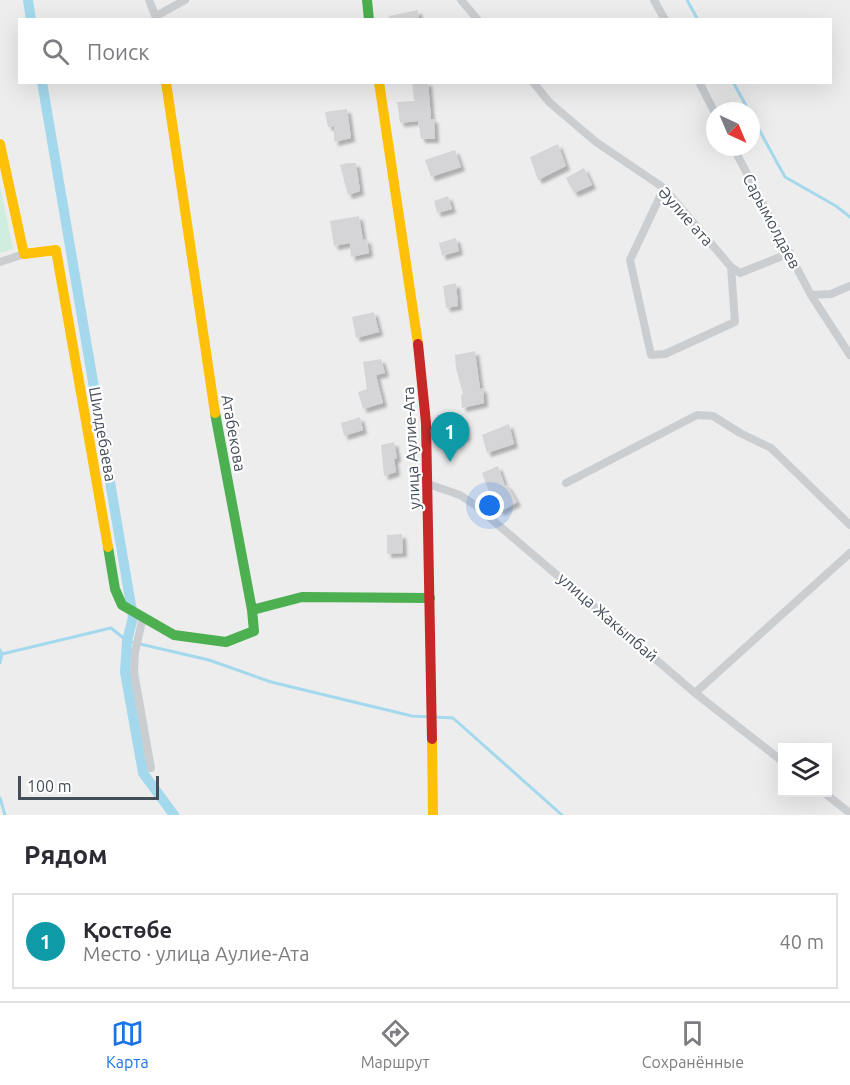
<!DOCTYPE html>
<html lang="ru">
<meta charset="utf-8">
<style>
body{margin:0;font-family:Ubuntu,sans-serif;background:#f7f7f7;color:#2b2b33}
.controls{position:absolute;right:18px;bottom:18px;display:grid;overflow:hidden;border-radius:0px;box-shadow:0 6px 24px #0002}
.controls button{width:54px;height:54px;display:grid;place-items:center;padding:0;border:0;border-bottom:2px solid #e1e1e2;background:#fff;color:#2b2b33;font:30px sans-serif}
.compass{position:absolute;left:706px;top:102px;width:54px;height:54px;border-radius:50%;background:#fff;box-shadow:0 6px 24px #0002;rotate:136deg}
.scale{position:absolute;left:18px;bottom:15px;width:141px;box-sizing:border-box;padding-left:6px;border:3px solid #444e59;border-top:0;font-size:16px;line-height:21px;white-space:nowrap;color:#444e59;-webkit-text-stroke:4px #fff;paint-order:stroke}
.you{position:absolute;left:490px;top:506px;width:21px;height:21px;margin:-15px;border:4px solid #fff;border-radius:50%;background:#1a73e8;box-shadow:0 0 0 9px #1a73e833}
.badge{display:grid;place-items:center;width:39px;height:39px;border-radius:50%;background:#1a73e8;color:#fff;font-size:20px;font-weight:700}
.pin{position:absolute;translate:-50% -50px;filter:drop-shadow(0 2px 3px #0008)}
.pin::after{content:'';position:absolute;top:32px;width:21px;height:18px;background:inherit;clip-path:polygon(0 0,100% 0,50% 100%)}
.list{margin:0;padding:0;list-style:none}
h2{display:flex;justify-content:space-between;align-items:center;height:78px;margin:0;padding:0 24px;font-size:26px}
h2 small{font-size:20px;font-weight:400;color:#7c7c81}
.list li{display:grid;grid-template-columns:39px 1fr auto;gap:18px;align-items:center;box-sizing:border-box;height:96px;margin:0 12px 12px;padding:0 12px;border:2px solid #e1e1e2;border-radius:0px}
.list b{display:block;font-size:22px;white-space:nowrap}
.list p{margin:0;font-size:20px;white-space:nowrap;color:#7c7c81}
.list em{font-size:20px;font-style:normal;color:#7c7c81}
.icon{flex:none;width:33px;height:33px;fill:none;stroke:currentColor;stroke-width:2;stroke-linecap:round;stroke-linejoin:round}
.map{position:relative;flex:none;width:850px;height:815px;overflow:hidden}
.search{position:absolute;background:#fff;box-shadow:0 6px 24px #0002;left:18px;right:18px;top:18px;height:66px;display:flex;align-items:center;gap:15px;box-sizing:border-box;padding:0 21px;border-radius:0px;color:#7c7c81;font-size:22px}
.sheet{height:186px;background:#fff}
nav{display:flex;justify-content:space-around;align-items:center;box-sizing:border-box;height:84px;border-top:2px solid #e1e1e2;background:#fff;font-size:16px;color:#7c7c81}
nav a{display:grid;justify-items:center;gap:3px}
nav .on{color:#1a73e8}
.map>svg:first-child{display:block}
</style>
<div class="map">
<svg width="850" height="815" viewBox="0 0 850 815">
<defs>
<filter id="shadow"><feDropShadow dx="4" dy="4" stdDeviation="1.5" flood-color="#0004"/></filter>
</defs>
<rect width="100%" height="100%" fill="#eeeded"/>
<path fill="#d0eedd" d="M 0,186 L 13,249 L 0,253 Z"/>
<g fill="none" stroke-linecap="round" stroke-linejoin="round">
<path stroke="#a4d9ed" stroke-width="3" d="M 687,0 L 698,20
M 733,82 L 749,111
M 751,115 L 785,177 L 836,206 L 850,217
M 0,650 L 2,654 L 0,663
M 2,654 L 111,628 L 127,641 L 209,660 L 271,682 L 412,716 L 453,718 L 562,815
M 0,798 L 5,815"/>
<path stroke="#a4d9ed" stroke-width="10" d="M 28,0 L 31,20
M 42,82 L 133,617 L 127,641 L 125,672 L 143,773 L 174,815"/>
</g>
<path fill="#d5d5d7" filter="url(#shadow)" d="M 418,10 L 419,20 L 389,20 L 389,16 Z
M 412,82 L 428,82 L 431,119 L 434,119 L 435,139 L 421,139 L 418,121 L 400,123 L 397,102 L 414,101 Z
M 347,109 L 351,138 L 334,142 L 334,126 L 328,127 L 325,112 Z
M 558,144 L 566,166 L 538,180 L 530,157 Z
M 455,150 L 461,167 L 431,177 L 425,160 Z
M 347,163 L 356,163 L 360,191 L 348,195 L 340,165 Z
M 584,168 L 592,185 L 574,193 L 566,178 Z
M 448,196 L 452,209 L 437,213 L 434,201 Z
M 359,216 L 363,240 L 367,239 L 369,253 L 351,257 L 350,243 L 334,246 L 330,221 Z
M 456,238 L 459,251 L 442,256 L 439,243 Z
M 456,283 L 458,306 L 446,308 L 443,286 Z
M 374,312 L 379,332 L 356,338 L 352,317 Z
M 475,351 L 480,389 L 483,388 L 484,403 L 462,408 L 461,395 L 463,394 L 456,368 L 455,355 Z
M 381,359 L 385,373 L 376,375 L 383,403 L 363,409 L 358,392 L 367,389 L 363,362 Z
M 360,417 L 363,430 L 344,436 L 341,423 Z
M 463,417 L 466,437 L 443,443 L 440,424 Z
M 509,424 L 514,444 L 487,453 L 482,435 Z
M 394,442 L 397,458 L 394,459 L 396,472 L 384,476 L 381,445 Z
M 498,466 L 505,486 L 507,485 L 517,502 L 500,512 L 489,492 L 482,473 Z
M 402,534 L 403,553 L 387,554 L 387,535 Z"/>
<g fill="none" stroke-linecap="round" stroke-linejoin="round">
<path stroke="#cbced1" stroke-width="8" d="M 149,0 L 157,20
M 461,0 L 478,20
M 654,0 L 665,20
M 156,16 L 185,0
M 533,82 L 549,102 L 596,142 L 664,188 L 731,267 L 740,273 L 790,253
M 699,82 L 715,113
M 733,147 L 811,295 L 850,355
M 664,188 L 630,260 L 651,355 L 665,354 L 735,322 L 731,267
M 0,262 L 24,254
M 811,295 L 831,294 L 850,286
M 566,483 L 697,415 L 713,416 L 740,433 L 771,448 L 850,525
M 428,484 L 460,495 L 475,505 L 695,693 L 782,761
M 143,617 L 135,652 L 134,672 L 151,768
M 695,693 L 850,553
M 823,792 L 850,813"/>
<path stroke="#4caf50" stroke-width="10" d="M 367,0 L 369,20
M 215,413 L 252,610 L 302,597 L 430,598
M 108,547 L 115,589 L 122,605 L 174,635 L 226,642 L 254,631 L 252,610"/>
<path stroke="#ffc107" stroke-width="10" d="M 166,82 L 215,413
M 379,82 L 418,344
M 0,144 L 24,254 L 56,250 L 108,547
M 432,739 L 433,815"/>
<path stroke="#c62828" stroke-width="10" d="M 418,344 L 426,423 L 432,739"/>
</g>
<g text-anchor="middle" stroke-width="4.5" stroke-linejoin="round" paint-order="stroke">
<g font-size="16" fill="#444e59" stroke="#fff">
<text transform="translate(686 216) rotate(48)" y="6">Әулие ата</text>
<text transform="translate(772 221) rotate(62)" y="6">Сарымолдаев</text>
<text transform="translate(234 433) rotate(80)" y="6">Атабекова</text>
<text transform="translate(103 434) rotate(80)" y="6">Шилдебаева</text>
<text transform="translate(411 448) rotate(-93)" y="6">улица Аулие-Ата</text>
<text transform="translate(608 617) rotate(41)" y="6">улица Жакыпбай</text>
</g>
</g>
</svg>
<div class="controls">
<button><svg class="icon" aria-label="layers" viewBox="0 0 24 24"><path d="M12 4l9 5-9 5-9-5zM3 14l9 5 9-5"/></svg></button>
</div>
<svg class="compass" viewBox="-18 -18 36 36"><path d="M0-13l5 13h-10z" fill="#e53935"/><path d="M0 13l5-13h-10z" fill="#7c7c81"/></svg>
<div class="scale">100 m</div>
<div class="you"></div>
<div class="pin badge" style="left:450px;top:462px;background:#0f9aa8">1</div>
<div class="search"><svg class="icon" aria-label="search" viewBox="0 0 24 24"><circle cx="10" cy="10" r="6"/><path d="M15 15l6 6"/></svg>Поиск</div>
</div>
<section class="sheet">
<h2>Рядом<small></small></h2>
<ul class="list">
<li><span class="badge" style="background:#0f9aa8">1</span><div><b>Қостөбе</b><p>Место · улица Аулие-Ата</p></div><em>40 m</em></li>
</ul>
</section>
<nav>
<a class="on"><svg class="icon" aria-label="map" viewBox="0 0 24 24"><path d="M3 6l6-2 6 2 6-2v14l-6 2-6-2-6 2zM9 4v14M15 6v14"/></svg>Карта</a>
<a><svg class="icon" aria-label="directions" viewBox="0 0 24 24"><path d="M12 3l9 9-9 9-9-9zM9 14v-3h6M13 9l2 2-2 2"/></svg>Маршрут</a>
<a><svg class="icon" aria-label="saved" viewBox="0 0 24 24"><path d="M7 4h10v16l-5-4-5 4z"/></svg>Сохранённые</a>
</nav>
